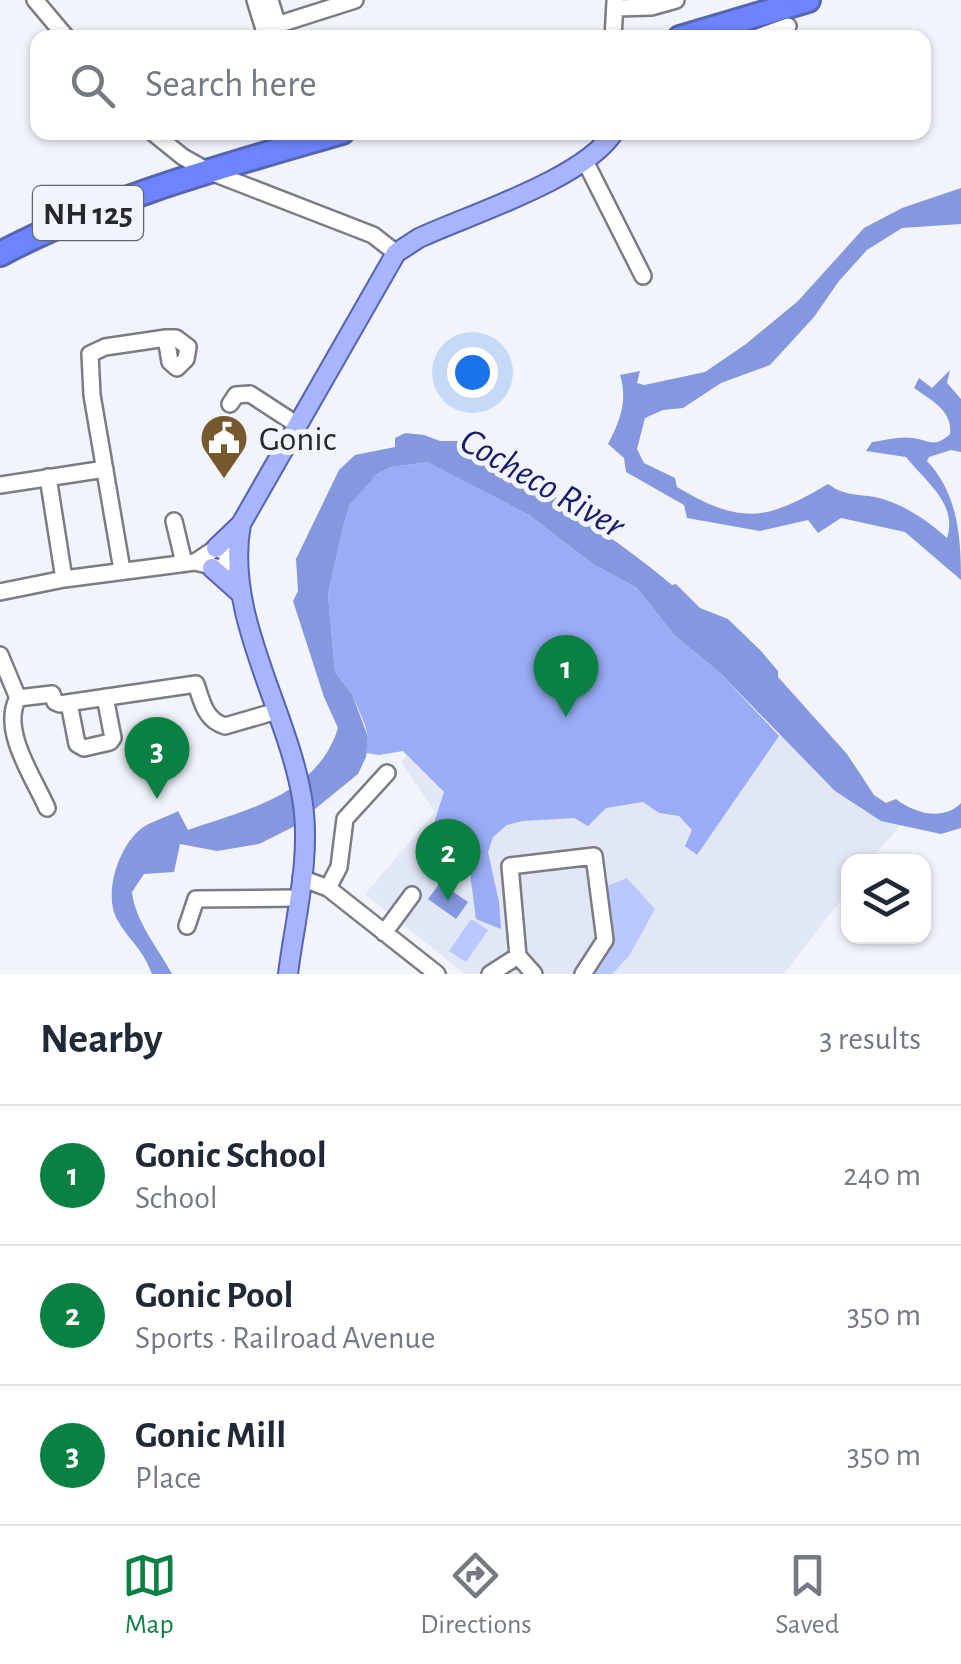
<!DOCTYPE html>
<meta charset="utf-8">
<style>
body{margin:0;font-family:"Alegreya Sans",sans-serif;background:#f6f6f7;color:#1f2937}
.controls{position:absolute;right:30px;bottom:30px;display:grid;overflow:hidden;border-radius:20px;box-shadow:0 2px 8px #0004}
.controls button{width:90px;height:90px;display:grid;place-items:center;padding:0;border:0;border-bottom:2px solid #e0e1e3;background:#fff;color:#1f2937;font:50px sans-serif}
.you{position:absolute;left:472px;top:372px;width:35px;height:35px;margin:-25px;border:8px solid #fff;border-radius:50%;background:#1a73e8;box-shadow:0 0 0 15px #1a73e833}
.badge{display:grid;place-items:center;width:65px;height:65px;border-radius:50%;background:#0b8043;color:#fff;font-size:32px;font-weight:700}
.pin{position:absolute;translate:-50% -82px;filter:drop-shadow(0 2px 5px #0008)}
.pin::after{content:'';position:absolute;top:52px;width:35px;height:30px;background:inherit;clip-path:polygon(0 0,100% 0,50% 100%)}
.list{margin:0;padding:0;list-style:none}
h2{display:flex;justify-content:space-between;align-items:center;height:130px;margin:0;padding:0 40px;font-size:42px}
h2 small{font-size:32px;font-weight:400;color:#747a83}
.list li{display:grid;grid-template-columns:65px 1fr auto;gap:30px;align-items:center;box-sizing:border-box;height:140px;padding:0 40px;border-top:2px solid #e0e1e3}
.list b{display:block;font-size:38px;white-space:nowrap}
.list p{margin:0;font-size:32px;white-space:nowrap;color:#747a83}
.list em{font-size:32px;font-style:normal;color:#747a83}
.icon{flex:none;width:55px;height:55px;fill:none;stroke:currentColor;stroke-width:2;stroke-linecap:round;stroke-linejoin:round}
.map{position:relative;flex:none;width:961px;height:974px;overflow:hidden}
.search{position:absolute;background:#fff;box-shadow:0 2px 8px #0004;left:30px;right:30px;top:30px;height:110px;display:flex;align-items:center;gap:25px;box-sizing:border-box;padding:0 35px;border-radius:20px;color:#747a83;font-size:38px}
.sheet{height:550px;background:#fff}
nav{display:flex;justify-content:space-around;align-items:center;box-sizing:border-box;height:140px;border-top:2px solid #e0e1e3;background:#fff;font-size:28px;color:#747a83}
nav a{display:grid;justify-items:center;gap:5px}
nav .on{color:#0b8043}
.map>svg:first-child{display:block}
</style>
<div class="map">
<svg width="961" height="974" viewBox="0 0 961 974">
<rect width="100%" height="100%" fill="#f2f4fc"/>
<path fill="#e2e7f5" d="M 583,553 L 862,810 L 899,826 L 871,861 L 848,862 L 848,891 L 784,974 L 465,974 L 365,894 L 435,812 L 401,762 Z"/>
<path fill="#b9c8fe" d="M 627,878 L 655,909 L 629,956 L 612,974 L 594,974 C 620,939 612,927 607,886 Z
M 471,919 L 488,930 L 466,962 L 449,951 Z"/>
<path fill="#99acf5" d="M 429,462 L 529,515 L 593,564 L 637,588 L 675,636 L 719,672 L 779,736 L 697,855 L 685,846 L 692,830 L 679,816 L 659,813 L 643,802 L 606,808 L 588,826 L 574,818 L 523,821 L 507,825 L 493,837 L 488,852 L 499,902 L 501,929 L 476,919 L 468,858 L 433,826 L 444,792 L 403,751 L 379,755 L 366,753 L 368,737 L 365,725 L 352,694 L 335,672 L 328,595 L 343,527 L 350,504 L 359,491 L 377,474 L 392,467 Z"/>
<path fill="#8597de" d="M 961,188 L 961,224 L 902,228 L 867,250 L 839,281 L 814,317 L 770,365 L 721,383 L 683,408 L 663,410 L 645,418 L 637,449 L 644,463 L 675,478 L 677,487 C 741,525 766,521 828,484 C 845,496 856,494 875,497 C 902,503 927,520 947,538 C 958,504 926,482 906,457 L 866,451 L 872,442 C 885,440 900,436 913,438 C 930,441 935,448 950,434 C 953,411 931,400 914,388 L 919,378 L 932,388 L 950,370 L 947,383 L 961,399 L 961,452 L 951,450 L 929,457 L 927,461 C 958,494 961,537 961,580 L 905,532 L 841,518 L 818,533 L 808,520 L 760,531 L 687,518 L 684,505 L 626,472 L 624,458 L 608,444 C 620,421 628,401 620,375 L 640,371 L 637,383 L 644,385 L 705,372 L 746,344 L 798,301 L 864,228 L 902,208 Z
M 405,433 L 424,435 L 440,441 L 459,441 L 526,487 L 541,487 L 548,495 C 566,497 579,516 594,526 C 621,545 646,563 672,585 L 676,584 L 700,608 L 728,619 L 761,651 L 778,671 L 778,677 L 847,754 L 874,795 L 886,803 L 896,799 C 915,814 944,821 961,803 L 961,828 L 941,834 L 881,821 L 835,791 L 719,672 L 675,636 L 637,588 L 593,564 L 529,515 L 428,462 L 392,467 L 377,474 L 350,504 L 343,527 L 328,595 L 335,672 L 352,694 L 368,737 L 366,757 L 358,774 L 293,827 L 259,844 L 217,851 L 180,844 L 174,872 L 144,874 L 132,892 C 135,921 158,948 172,974 L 152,974 C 141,946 131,943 118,921 C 102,895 119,845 142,828 C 152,821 167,817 178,811 L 188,830 C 246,810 317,795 338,728 L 324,697 L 293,601 L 298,591 L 296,559 L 339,470 L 355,455 L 395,447 L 395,438 Z
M 440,883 L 468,902 L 456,919 L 428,899 Z"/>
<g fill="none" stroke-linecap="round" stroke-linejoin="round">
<g stroke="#7b7d83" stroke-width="20">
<path id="minor" d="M 35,0 L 67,38
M 255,0 L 264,29 L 355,0
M 270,0 L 278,26
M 615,8 L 651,7 L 676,0
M 613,38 L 615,2
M 755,38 L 788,26
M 152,132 L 183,157 L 208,171 L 373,235 L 396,253
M 585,161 L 643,276
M 230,404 L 236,395 L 250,394 L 296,424
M 48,477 L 64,579
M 0,485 L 105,469
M 174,521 L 184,563
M 122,570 L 92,395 L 90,354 L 105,347 L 166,338 L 176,338 L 188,347 L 186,359 L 177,368 L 170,362 L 166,338
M 0,592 L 64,579 L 195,562 L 216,548 L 235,557 L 220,568 L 195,562
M 0,655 L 18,698 L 52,694 L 55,702 L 60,704 L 196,684 C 202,702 205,720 225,726 L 277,711
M 18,698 C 0,730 34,778 47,808
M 69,703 L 77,744 L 84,748 L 110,742 L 113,738 L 105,697
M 301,878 L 328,888 L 437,974
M 328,888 L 339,867 L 345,819 L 387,773
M 187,926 L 196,899 L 298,898
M 384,933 L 412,895
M 490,974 L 518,956
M 534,974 L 518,956 L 510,866 L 594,856 L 605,940 L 583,974"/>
</g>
<g stroke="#5564b3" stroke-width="22">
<path id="major" d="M 216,548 L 241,524
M 212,568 L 240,593
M 288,974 C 295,918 312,855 302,798 C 287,708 224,616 241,524 L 396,253 L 419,238 C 471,214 584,179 614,132"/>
</g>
<g stroke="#5564b3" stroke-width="28">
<path id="highway" d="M 680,38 L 808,0
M 0,254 C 108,197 225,166 342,132"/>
</g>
<use href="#minor" stroke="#fff" stroke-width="15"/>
<use href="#major" stroke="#a8b5fd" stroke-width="18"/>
<use href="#highway" stroke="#6e84fc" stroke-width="22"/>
</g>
<defs>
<g id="civic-pin" transform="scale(2.5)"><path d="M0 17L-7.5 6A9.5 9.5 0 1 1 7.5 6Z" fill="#76592c" stroke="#f2f4fc"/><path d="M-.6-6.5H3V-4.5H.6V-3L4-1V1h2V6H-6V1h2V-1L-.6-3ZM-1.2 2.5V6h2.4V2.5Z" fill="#fff"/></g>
</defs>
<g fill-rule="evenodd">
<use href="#civic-pin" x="224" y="438"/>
</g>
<g text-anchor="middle" stroke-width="10" stroke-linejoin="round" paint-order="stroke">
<rect fill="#f2f4fc" stroke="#64656a" stroke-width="2.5" x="33" y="186" width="110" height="54" rx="8"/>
<g font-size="32" font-weight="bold" fill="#27282b">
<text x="88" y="224">NH 125</text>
</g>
<g font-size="35" fill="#27282b" stroke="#f2f4fc" text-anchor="start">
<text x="259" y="450">Gonic</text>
</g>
<g font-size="38" font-style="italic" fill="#191b6d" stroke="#f2f4fc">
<text transform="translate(543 482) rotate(30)" y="13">Cocheco River</text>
</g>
</g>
</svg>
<div class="controls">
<button><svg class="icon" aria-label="layers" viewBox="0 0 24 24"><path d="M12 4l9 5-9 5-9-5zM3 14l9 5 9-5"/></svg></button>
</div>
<div class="you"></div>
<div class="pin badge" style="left:566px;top:717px">1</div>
<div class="pin badge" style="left:448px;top:901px">2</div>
<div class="pin badge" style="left:157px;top:799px">3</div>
<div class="search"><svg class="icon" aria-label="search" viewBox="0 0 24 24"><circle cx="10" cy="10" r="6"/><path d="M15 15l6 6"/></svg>Search here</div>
</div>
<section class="sheet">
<h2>Nearby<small>3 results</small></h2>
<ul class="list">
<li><span class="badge">1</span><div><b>Gonic School</b><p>School</p></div><em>240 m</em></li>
<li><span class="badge">2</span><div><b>Gonic Pool</b><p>Sports · Railroad Avenue</p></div><em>350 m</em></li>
<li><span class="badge">3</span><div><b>Gonic Mill</b><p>Place</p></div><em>350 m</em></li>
</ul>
</section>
<nav>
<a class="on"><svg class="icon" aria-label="map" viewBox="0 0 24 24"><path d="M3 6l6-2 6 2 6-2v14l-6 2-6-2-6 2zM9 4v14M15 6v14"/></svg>Map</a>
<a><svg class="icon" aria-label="directions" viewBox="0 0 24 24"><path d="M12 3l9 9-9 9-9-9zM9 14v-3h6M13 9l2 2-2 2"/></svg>Directions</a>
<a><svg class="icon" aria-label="saved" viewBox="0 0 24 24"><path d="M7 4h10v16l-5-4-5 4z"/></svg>Saved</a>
</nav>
